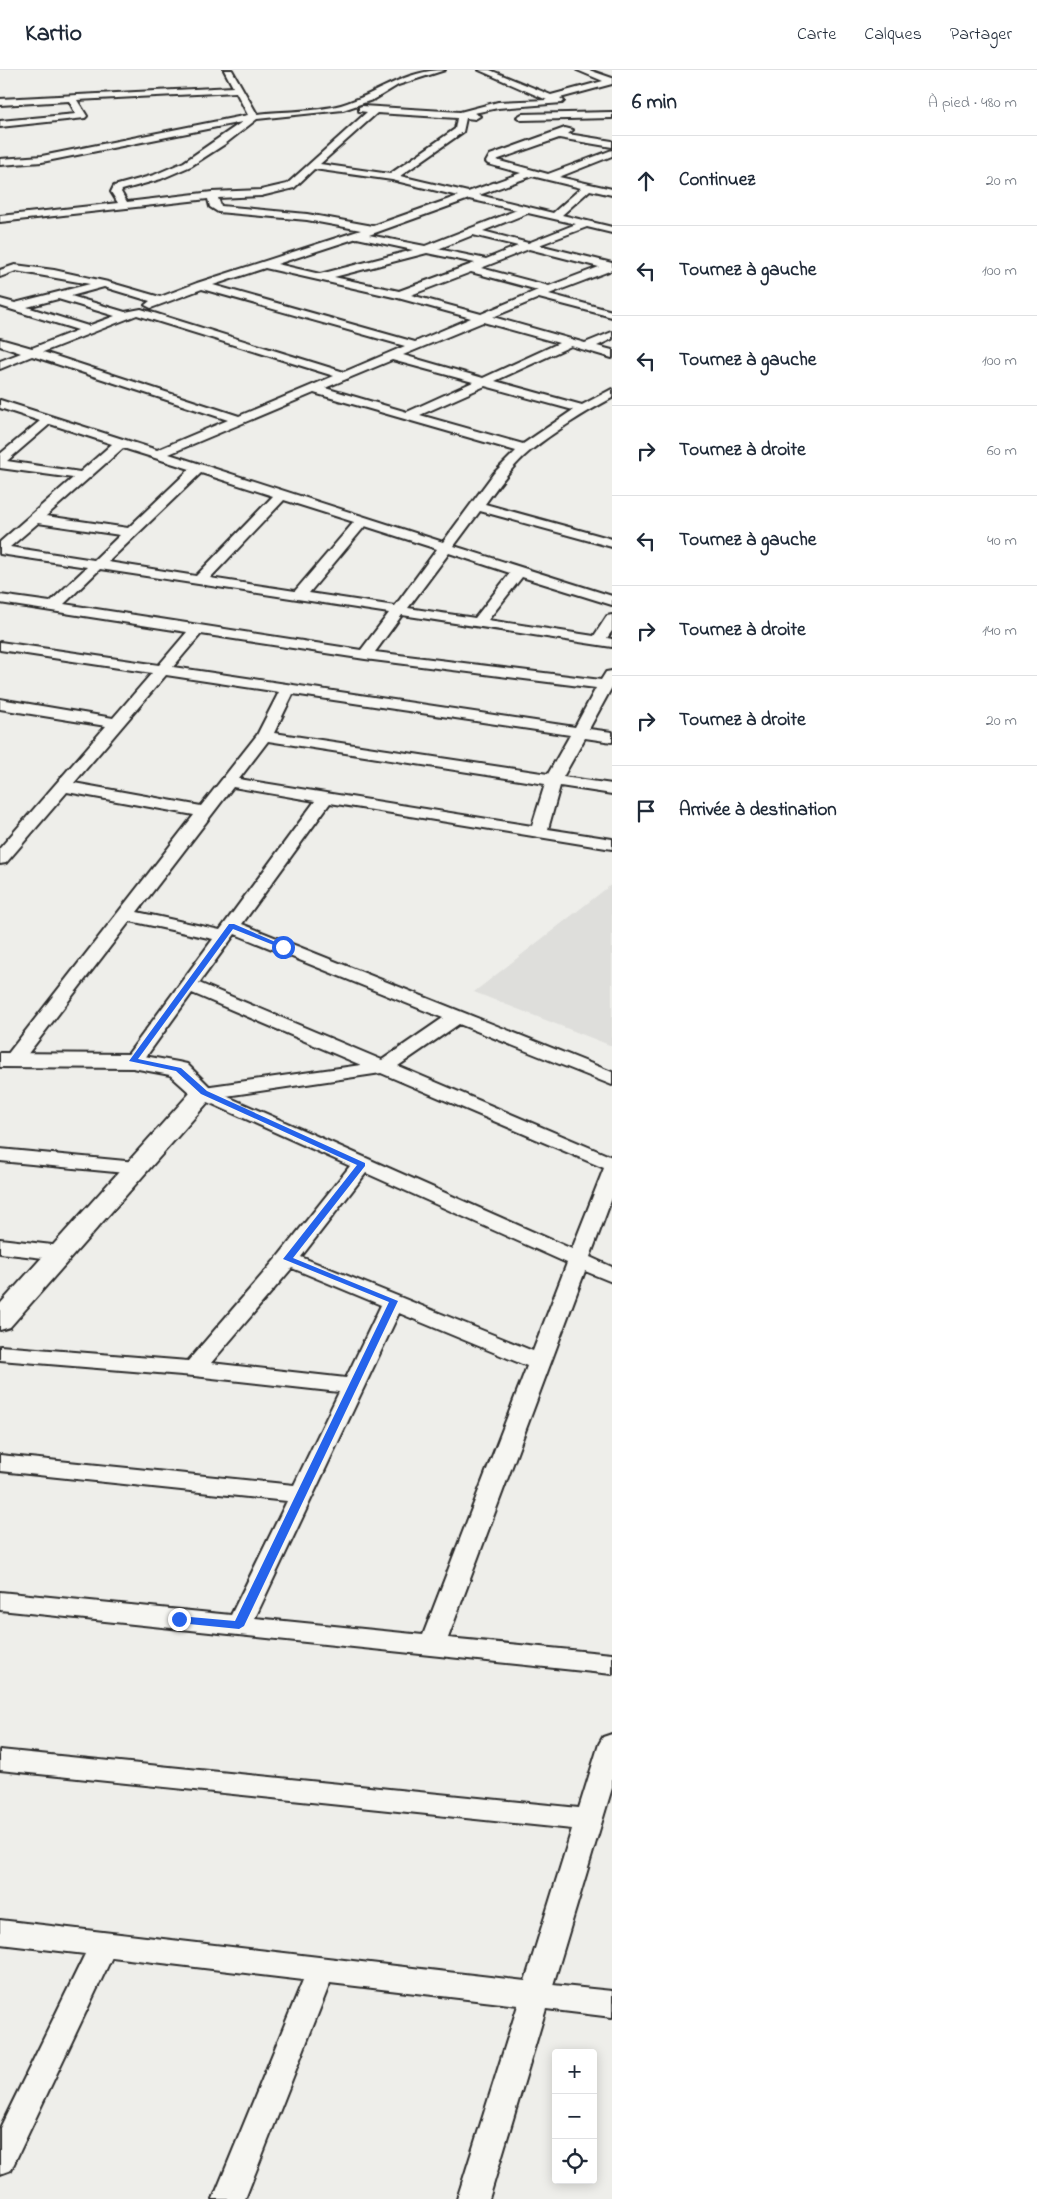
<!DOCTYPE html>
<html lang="fr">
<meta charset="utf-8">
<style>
body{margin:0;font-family:"Indie Flower",sans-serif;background:#f2f2f3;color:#1f2937}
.controls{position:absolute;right:15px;bottom:15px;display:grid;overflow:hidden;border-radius:5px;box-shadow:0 2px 12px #0003}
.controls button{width:45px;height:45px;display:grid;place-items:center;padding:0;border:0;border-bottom:1px solid #e0e1e3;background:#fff;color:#1f2937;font:25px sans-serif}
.stop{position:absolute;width:15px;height:15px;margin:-11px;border:4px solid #2563eb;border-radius:50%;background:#fff}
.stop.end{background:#2563eb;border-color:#fff;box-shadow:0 1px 5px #0008}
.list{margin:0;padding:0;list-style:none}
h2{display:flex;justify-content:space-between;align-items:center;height:65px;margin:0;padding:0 20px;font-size:21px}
h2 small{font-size:16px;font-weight:400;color:#747a83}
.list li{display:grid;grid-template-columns:32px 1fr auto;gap:15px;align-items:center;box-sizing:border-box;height:90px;padding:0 20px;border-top:1px solid #e0e1e3}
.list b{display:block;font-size:19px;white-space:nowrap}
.list em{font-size:16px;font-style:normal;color:#747a83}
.icon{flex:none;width:28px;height:28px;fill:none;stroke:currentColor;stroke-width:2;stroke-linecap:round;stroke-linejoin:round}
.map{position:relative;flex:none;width:612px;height:2129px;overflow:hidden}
header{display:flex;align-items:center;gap:30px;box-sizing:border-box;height:70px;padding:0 25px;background:#fff;border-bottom:1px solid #e0e1e3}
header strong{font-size:24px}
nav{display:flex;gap:28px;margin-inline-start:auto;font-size:18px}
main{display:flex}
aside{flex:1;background:#fff}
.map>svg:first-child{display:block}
</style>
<header>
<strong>Kartio</strong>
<nav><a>Carte</a><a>Calques</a><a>Partager</a></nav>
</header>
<main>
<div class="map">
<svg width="612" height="2129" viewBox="0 0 612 2129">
<rect width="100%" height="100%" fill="#eeeeea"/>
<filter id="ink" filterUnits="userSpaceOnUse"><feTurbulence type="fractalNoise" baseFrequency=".02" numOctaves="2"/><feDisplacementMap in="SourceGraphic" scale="10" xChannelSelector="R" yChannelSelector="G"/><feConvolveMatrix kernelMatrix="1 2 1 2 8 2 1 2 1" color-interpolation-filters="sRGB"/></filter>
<g filter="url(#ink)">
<path fill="#dededb" d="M 612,814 L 612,976 L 474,922 Z"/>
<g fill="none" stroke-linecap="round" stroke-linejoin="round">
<g stroke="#2b2b2b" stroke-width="4">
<path id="minor" d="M 224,0 L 232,0 L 257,44 C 283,41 316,42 341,35 C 378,24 404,0 445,0 L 398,15 L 375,29 L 343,40 L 257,49 L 225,74 L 191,96 L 161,109 L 122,120 L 121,122 L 127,132 L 212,122 L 261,120 L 287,114 L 367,42 L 359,41 L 359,37 L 362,36 L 460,42 L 498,32 L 547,30 L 479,0 L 490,0 L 551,25 L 603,11 L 577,0 L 589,0 L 612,8 L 612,14 L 560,28 L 564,31 L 562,33 L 498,38 L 474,43 L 480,46 L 475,49 L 466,48 L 463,62 L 400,106 L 468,122 L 521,103 L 488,94 L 486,92 L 490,85 L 565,58 L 573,60 L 568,64 L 612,71 L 612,77 L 559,68 L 496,90 L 548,104 L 612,80 L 612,86 L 559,107 L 612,119 L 612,125 L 590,120 L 562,145 L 612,157 L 612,163 L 587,157 L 539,175 L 612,193 L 612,200 L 549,224 L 612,241 L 612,247 L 539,228 L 493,247 L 585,273 L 612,262 L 612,269 L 597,276 L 612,280 L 612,288 L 571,276 L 495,311 L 582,335 L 612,319 L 612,328 C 584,343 555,361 530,381 C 512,396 498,416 485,434 L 612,469 L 612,477 L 480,441 L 454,476 L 612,526 L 612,535 L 522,507 L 488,550 L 594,566 L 607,546 L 612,545 L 612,561 L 607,568 L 612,569 L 612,577 L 402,545 L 375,582 L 601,610 L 606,602 L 612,601 L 612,617 L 589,659 L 612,662 L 612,672 L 585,668 L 563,707 L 612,714 L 612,724 L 560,716 L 548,759 L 612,769 L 612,779 L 330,733 L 242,854 L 612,1002 L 612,1015 L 459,954 L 398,996 L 612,1087 L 612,1128 L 590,1187 L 612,1197 L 612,1212 L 585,1201 L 448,1568 L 612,1584 L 612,1604 L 0,1540 L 0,1522 L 231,1545 L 287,1431 L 0,1401 L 0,1385 L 294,1415 L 339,1322 L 194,1306 L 0,1290 L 0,1276 L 188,1291 L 280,1184 L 350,1096 L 197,1027 L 194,1023 L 197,1019 L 204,1017 L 361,995 L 192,923 L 140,995 L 126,995 L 123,991 L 213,869 L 130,851 L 20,994 L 6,994 L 3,990 L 194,745 L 67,722 L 6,793 L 0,794 L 0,778 L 106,656 L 0,639 L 0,629 L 113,648 L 152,603 L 0,580 L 0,572 L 159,595 L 187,562 L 0,533 L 0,525 L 50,532 L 87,497 L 0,484 L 0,472 L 73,408 L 0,398 L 0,384 L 40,351 L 0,338 L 0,330 L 157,380 L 228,350 L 32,286 L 0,299 L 0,291 L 21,283 L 0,276 L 0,269 L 32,278 L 78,260 L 0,236 L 0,229 L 15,233 L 90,214 L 16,201 L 0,207 L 0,200 L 15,195 L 54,200 L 108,212 L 160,227 L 197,213 L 361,160 L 307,150 L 218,142 L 210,137 L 208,129 L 0,152 L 0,146 L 118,133 L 111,122 L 114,116 L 154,105 L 184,92 L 242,52 L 42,92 L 0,95 L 0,89 L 42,86 L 248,45 L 236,22 L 77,30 L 87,46 L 85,48 L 0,57 L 0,51 L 76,44 L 69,31 L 0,35 L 0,29 L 233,17 ZM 377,43 L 457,48 L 455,59 L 390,104 L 320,94 ZM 314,99 L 392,110 L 458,126 L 373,156 L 307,144 L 221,136 L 218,128 L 261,126 L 294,118 ZM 532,106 L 581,118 L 553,143 L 479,125 ZM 469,129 L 517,140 L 425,176 L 369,165 ZM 528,143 L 576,154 L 528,173 L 483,161 ZM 473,165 L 518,176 L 486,189 L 438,179 ZM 357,168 L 413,180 L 320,204 L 277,194 ZM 529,179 L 599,197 L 549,216 L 481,198 ZM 427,183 L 475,193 L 399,221 L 334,207 ZM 265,198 L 398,228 L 471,248 L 415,272 L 213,215 ZM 471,202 L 538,220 L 481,244 L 411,225 ZM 104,217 L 150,231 L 145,235 L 151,238 L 202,219 L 405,276 L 344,302 L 141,239 L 125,242 L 71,226 ZM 58,229 L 115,246 L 88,256 L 27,237 ZM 137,245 L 334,306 L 239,346 L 43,282 ZM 483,252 L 559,273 L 483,308 L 403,285 ZM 392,290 L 473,312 L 407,342 L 325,318 ZM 485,316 L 573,340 L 523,374 L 420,345 ZM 314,323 L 516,381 L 494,403 L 443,472 L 169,384 ZM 50,354 L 112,374 L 80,402 L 7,391 ZM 123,378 L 190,399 L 128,458 L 46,446 ZM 201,403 L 273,426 L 196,506 L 108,492 ZM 284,430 L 354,452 L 295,521 L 210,508 ZM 38,453 L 120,465 L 94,490 L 10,477 ZM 365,456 L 437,479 L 395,536 L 309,523 ZM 449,483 L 510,503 L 475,548 L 408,538 ZM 100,499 L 389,543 L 361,580 L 64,534 ZM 201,564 L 365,589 L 596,618 L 575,657 L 173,597 ZM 166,605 L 279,622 L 257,665 L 201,736 L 74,713 ZM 293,624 L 570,665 L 548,704 L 274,663 ZM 268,671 L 545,714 L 532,756 L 239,709 ZM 233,717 L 315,731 L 220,860 L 137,842 ZM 235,864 L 443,948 L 382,990 L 199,913 ZM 381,1003 L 604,1098 L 572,1179 L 226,1026 ZM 366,1103 L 567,1193 L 533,1281 L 301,1187 ZM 292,1198 L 381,1235 L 346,1308 L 211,1293 ZM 399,1243 L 527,1296 L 423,1565 L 255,1548 Z
M 612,42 L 612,48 L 522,50 L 517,47 L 522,44 Z
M 0,1079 L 136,1092 L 143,1094 L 146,1098 L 143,1102 L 136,1104 L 0,1091 Z
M 0,1169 L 61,1176 L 69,1178 L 72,1183 L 69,1188 L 61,1190 L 0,1183 Z
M 612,1664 L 612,1718 L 553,1915 L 612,1921 L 612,1947 L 546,1939 L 489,2129 L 457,2129 L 518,1935 L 330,1913 L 245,2129 L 213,2129 L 303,1910 L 112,1887 L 11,2100 L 0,2104 L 0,2058 L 85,1884 L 0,1874 L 0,1850 L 525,1911 L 572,1759 L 0,1700 L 0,1680 L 579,1738 L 599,1674 L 603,1667 Z"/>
</g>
<g stroke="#2b2b2b" stroke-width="4">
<path id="tertiary" d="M 0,983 L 133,984 L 178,992 L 187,994 L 216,1023 L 10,1257 L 0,1260 L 0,1234 L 190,1023 L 170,1005 L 133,998 L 0,997 Z"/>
</g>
<use href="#minor" fill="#f6f6f2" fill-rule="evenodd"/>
<use href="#tertiary" fill="#f6f6f2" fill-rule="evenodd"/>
</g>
</g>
<path fill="#2563eb" d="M 229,854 L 234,854 L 287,877 L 281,878 L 233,859 L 138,989 L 181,998 L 207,1021 L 365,1093 L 365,1096 L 293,1188 L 398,1231 L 244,1556 L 239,1559 L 179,1553 L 174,1549 L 179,1546 L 235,1551 L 389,1232 L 283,1189 L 357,1095 L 201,1024 L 176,1001 L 129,991 Z"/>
</svg>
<div class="controls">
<button>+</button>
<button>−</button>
<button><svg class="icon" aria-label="locate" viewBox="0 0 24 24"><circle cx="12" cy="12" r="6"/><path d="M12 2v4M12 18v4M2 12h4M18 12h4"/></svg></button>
</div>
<div class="stop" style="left:283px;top:877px"></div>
<div class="stop end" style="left:179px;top:1549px"></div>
</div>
<aside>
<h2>6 min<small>À pied · 480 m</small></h2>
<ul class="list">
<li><svg class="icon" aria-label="ahead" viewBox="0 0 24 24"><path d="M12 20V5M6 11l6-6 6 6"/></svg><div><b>Continuez</b></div><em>20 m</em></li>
<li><svg class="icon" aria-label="left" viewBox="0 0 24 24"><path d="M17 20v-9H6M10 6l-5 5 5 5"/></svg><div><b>Tournez à gauche</b></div><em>100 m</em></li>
<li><svg class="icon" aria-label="left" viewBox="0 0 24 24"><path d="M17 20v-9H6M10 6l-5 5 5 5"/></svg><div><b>Tournez à gauche</b></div><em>100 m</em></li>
<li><svg class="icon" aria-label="right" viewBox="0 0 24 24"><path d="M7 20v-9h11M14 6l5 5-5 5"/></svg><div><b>Tournez à droite</b></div><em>60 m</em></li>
<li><svg class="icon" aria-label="left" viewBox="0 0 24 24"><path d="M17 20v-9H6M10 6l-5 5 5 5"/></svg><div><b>Tournez à gauche</b></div><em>40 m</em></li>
<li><svg class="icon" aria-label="right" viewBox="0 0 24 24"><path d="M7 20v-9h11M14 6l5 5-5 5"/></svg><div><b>Tournez à droite</b></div><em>140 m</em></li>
<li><svg class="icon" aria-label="right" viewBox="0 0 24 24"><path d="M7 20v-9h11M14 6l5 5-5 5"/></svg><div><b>Tournez à droite</b></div><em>20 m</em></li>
<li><svg class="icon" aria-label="arrive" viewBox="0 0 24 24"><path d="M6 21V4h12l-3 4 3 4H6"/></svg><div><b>Arrivée à destination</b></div></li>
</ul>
</aside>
</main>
